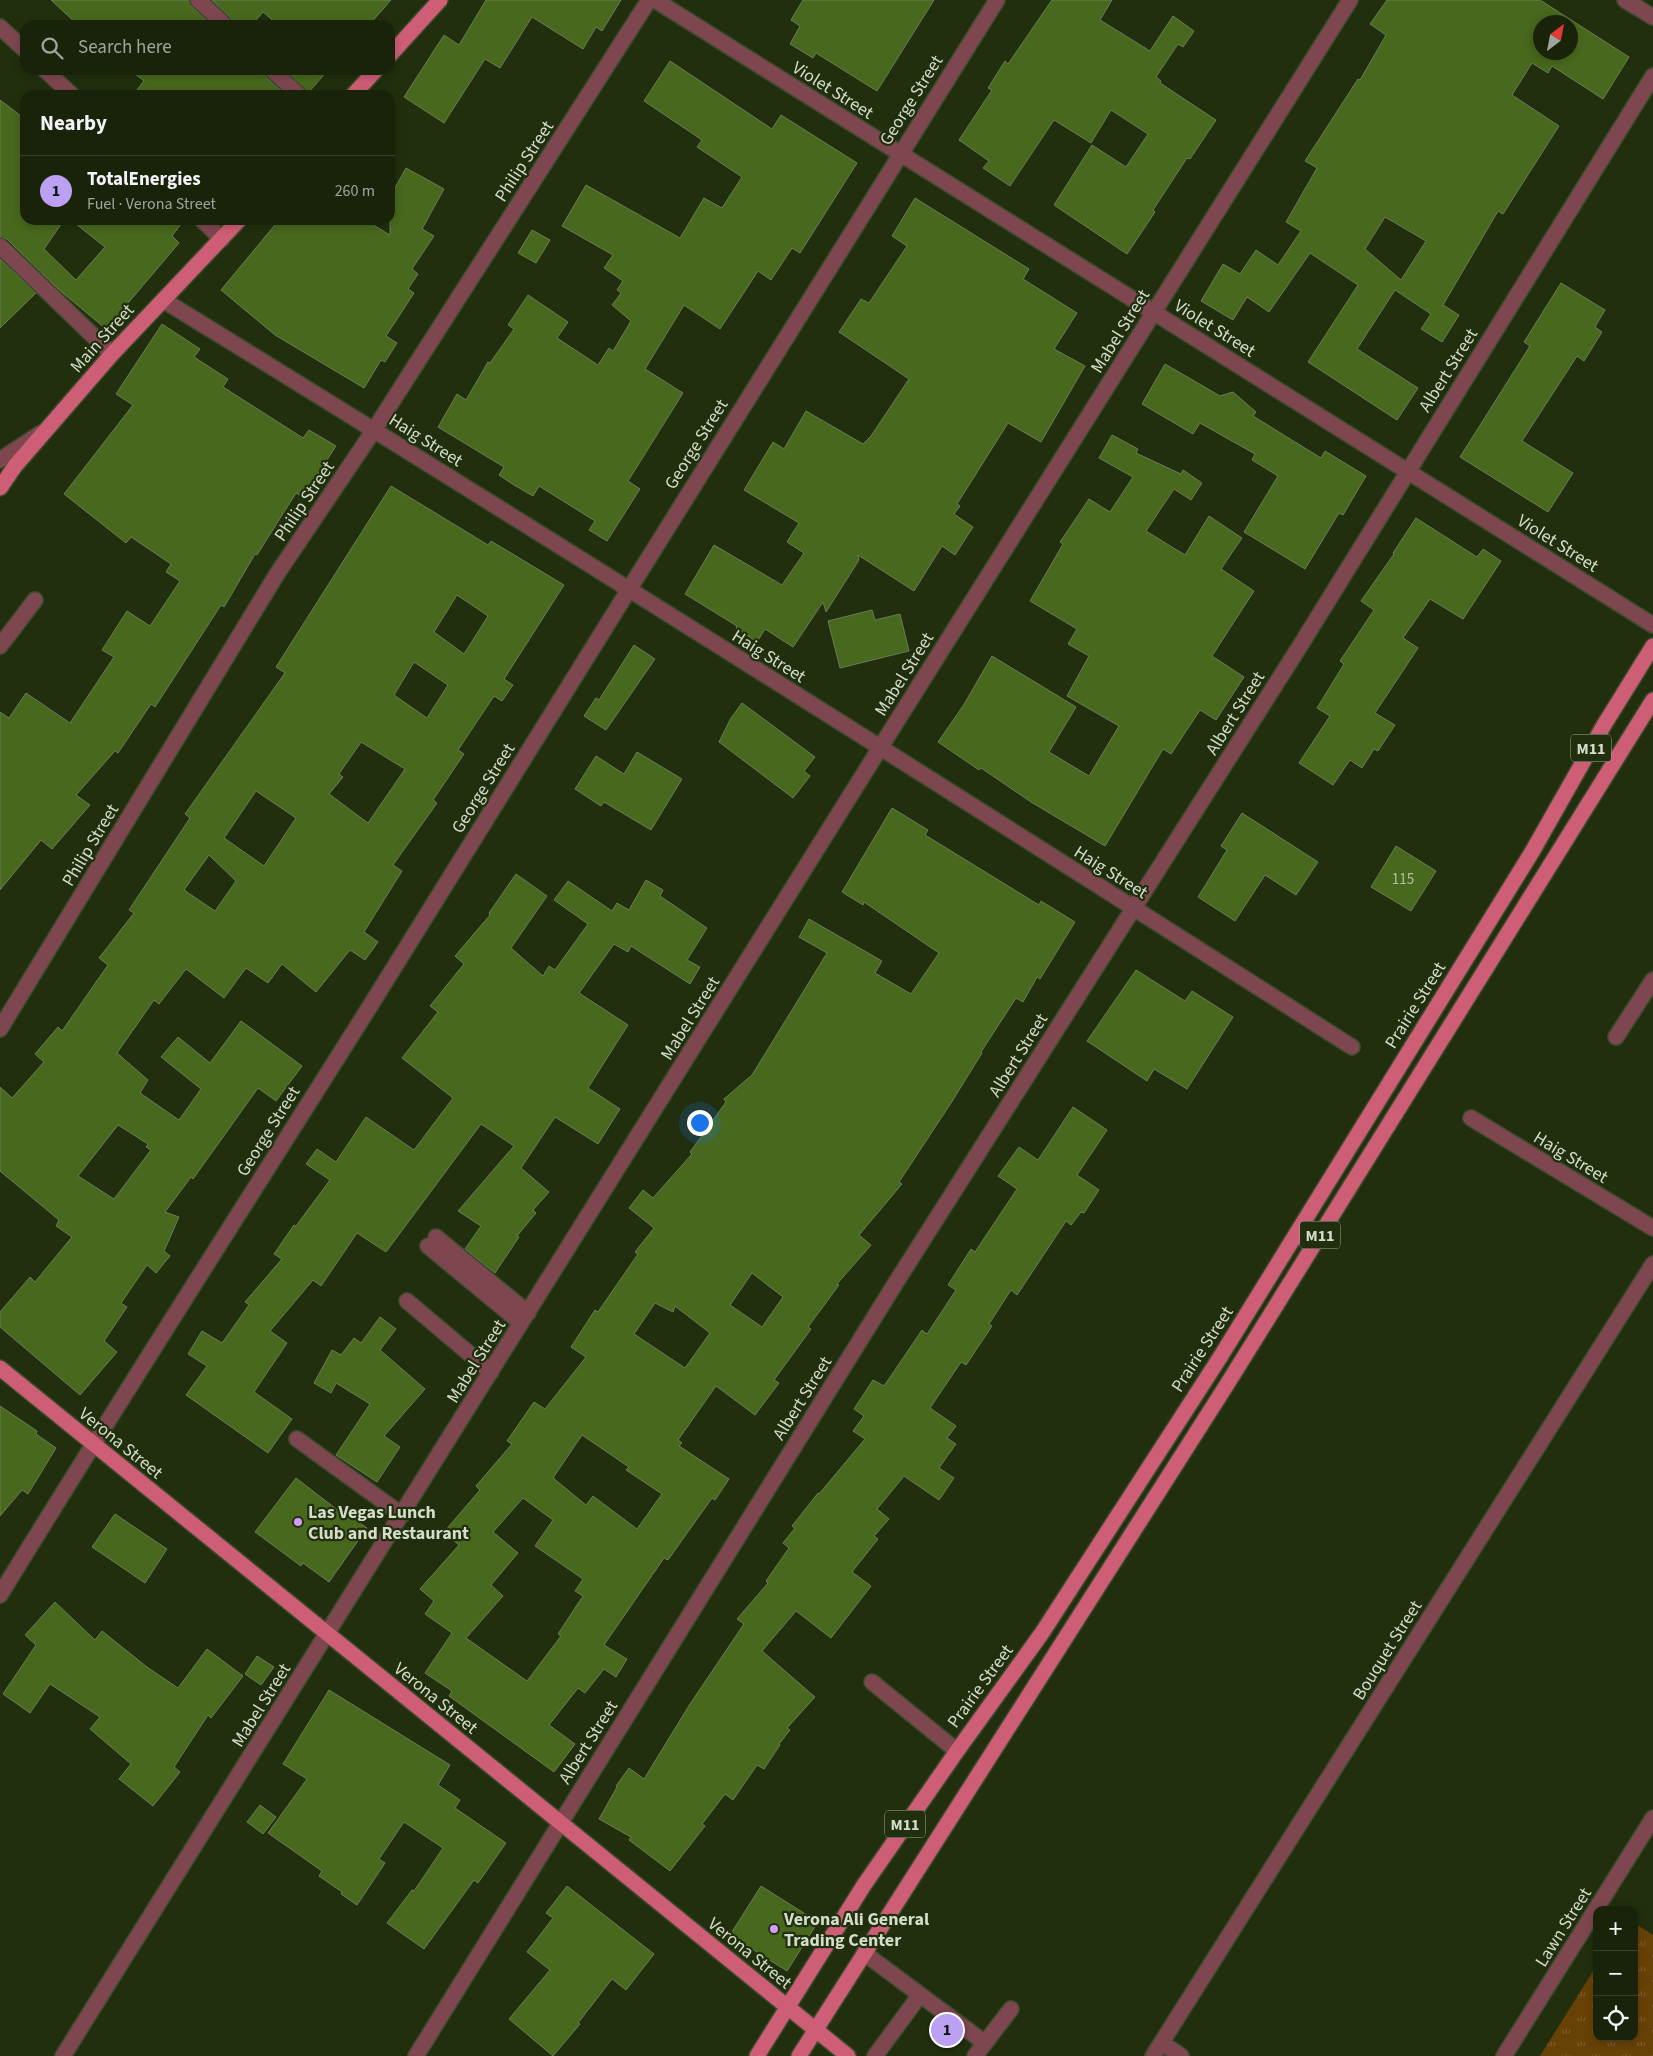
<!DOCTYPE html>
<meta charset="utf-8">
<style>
body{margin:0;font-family:"Source Sans 3",sans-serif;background:#222b13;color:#f1f3f6}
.controls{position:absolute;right:15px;bottom:15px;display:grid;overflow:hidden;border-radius:10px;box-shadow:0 2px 8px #0003}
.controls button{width:45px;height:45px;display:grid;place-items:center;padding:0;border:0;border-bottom:1px solid #37402b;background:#19230a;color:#f1f3f6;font:25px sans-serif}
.compass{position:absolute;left:1533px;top:15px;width:45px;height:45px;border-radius:50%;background:#19230a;box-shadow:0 2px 8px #0003;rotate:32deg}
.you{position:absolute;left:699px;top:1122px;width:18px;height:18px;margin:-12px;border:4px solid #fff;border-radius:50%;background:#1a73e8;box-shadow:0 0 0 8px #1a73e833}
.badge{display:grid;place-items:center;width:32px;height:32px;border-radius:50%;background:#bca0f2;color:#111;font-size:16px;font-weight:700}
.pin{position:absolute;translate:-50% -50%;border:2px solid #fff;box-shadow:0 1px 5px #0006}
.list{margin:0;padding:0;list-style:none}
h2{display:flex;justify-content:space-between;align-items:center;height:65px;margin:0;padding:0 20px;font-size:21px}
h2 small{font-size:16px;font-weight:400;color:#9fa49c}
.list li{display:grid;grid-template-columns:32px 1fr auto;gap:15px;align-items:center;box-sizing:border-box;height:70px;padding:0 20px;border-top:1px solid #37402b}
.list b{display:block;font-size:19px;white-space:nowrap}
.list p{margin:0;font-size:16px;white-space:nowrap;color:#9fa49c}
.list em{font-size:16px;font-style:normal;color:#9fa49c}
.icon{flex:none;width:28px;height:28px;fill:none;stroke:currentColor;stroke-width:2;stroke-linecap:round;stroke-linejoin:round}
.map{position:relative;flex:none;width:1653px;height:2056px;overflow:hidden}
.search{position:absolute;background:#19230a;box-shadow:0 2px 8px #0003;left:20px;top:20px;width:375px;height:55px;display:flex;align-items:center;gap:12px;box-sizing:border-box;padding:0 18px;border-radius:15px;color:#9fa49c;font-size:19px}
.panel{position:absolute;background:#19230a;box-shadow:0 2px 8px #0003;left:20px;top:90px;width:375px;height:135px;border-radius:15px}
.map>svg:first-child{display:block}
</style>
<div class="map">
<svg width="1653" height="2056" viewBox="0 0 1653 2056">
<defs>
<pattern id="grass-tufts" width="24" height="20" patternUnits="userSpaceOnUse" patternTransform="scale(1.25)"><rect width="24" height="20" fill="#684107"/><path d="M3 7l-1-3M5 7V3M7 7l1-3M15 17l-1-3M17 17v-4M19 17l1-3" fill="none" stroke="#7d5c2a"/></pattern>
</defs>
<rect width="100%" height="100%" fill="#212f0e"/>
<path fill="url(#grass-tufts)" d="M 1634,1923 L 1653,1935 L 1653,2056 L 1540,2056 L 1597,1965 L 1597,2037 L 1634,2037 Z"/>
<path fill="#48681d" stroke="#6a7c58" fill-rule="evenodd" d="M 51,0 L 189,0 L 192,7 L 211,25 L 78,25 Z
M 212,0 L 391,0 L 369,25 L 278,25 L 263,12 L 252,25 L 234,25 L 231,18 Z
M 486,0 L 621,0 L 602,31 L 596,27 L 583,49 L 532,17 L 500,68 L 485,59 L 444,123 L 404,97 L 444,35 L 459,45 Z
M 803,0 L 934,0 L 877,91 L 816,53 L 813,58 L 790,44 L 800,26 L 791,20 Z
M 1052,0 L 1112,0 L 1100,20 L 1150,51 L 1173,16 L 1194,31 L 1183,47 L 1178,44 L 1156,77 L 1161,81 L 1160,83 L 1216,120 L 1190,159 L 1187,158 L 1153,210 L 1155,212 L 1127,254 L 1054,205 L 1092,145 L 1126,167 L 1148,134 L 1111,110 L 1091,143 L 1054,120 L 1010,186 L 983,168 L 989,161 L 959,140 L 992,90 L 988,88 L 1005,61 L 1008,64 Z
M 1387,0 L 1540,0 L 1629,57 L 1603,99 L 1552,66 L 1548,73 L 1532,63 L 1512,95 L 1559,126 L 1503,214 L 1498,211 L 1443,305 L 1459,315 L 1442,342 L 1421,329 L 1431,314 L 1395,290 L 1357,349 L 1418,388 L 1397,420 L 1308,362 L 1358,285 L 1310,253 L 1269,312 L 1247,297 L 1233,320 L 1201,301 L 1223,264 L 1240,274 L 1256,250 L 1278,265 L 1301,231 L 1286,222 L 1317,168 L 1305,161 L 1358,79 L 1360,80 L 1386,35 L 1370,24 ZM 1540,22 L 1570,22 L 1570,52 L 1540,52 ZM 1385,217 L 1426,241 L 1401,280 L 1365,249 Z
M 670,61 L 772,129 L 781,115 L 857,163 L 800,253 L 792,248 L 771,280 L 758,271 L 720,329 L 684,305 L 645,369 L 683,393 L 628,481 L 640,489 L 607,541 L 589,530 L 595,521 L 539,486 L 533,496 L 514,485 L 499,475 L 504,467 L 438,427 L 457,394 L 466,400 L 488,362 L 490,363 L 514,329 L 508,325 L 528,295 L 568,322 L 557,338 L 598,365 L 609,348 L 613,351 L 631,321 L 612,305 L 621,293 L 617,290 L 623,281 L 604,268 L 613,255 L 562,226 L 586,185 L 680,238 L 704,198 L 722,208 L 742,177 L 697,147 L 702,140 L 644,101 Z
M 130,70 L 263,70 L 266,77 L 285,95 L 133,95 L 144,81 Z
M 286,70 L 328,70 L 308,93 Z
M 0,100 L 25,119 L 25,220 L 64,220 L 44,249 L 76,280 L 105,247 L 71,220 L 184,220 L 172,236 L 179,243 L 106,329 L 58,289 L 7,239 L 0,237 Z
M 406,168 L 444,189 L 422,229 L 434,236 L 412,269 L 418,274 L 408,289 L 414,293 L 386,336 L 397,343 L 385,362 L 381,360 L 364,388 L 275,335 L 221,290 L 279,220 L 365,220 L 390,235 L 390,197 Z
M 915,198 L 1029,269 L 1023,279 L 1077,313 L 1054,349 L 1085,366 L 1041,442 L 1008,423 L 957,504 L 960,506 L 954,514 L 973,527 L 955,555 L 942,546 L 914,591 L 858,555 L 859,560 L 826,612 L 823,602 L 793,647 L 765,629 L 757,642 L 736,628 L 737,626 L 685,594 L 714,545 L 782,585 L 804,553 L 787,542 L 799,523 L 744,490 L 773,442 L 784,449 L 806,411 L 863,444 L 871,436 L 909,379 L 839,332 L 861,299 L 869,303 L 907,246 L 892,236 Z
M 532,230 L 550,240 L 536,263 L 518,253 Z
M 0,259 L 36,293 L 0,328 Z
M 1561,283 L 1605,310 L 1595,327 L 1602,332 L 1584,361 L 1577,356 L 1522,441 L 1573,473 L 1548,512 L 1460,457 L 1530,346 L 1524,342 Z
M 162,324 L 200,349 L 194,357 L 228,379 L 223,387 L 303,438 L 309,430 L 336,446 L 303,497 L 296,493 L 257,555 L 255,554 L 224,607 L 221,605 L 155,707 L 151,704 L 118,753 L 115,751 L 76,795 L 90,805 L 52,849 L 41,840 L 0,890 L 0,712 L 9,718 L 26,693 L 70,723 L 114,657 L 102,650 L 127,611 L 150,626 L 180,581 L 166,572 L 171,564 L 131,537 L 126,543 L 64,494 L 133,405 L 116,394 Z
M 1165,364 L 1220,396 L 1233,392 L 1256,412 L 1253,416 L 1321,458 L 1325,451 L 1366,476 L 1343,515 L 1339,513 L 1305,569 L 1244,532 L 1278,476 L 1252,460 L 1255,454 L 1200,423 L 1193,434 L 1142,404 Z
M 1112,435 L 1138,449 L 1136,453 L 1181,474 L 1183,470 L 1202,483 L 1191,500 L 1174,489 L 1146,531 L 1185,555 L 1209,516 L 1242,538 L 1221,569 L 1254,591 L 1212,656 L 1244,677 L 1216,720 L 1200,710 L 1171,754 L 1163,749 L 1105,846 L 1031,802 L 981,768 L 979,770 L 938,742 L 963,706 L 992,656 L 1076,707 L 1049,752 L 1089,776 L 1119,726 L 1067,696 L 1089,656 L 1068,644 L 1077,629 L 1030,601 L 1063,544 L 1060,542 L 1089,499 L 1110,512 L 1133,477 L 1099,458 Z
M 391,486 L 488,545 L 491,541 L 564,585 L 504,679 L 513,685 L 502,701 L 494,696 L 458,750 L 464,754 L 433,800 L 437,803 L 393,865 L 402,871 L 364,932 L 378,942 L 365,960 L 350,950 L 316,992 L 282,964 L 268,983 L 246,968 L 224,998 L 186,969 L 159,1004 L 154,1000 L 117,1053 L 148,1080 L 140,1093 L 179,1120 L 201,1089 L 161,1057 L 178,1037 L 210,1063 L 241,1021 L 302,1066 L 276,1101 L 258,1088 L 193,1179 L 191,1177 L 165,1212 L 179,1217 L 164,1251 L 170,1256 L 156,1273 L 147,1265 L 121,1303 L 127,1307 L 104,1341 L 117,1352 L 80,1395 L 0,1327 L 0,1312 L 30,1277 L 35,1282 L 72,1237 L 56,1226 L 59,1220 L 0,1171 L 0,1087 L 12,1098 L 44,1062 L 35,1054 L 58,1027 L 62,1031 L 108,965 L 99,958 L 134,913 L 129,910 L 190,818 L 185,814 L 285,673 L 276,667 ZM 457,595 L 488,616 L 464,654 L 434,632 ZM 414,662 L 448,685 L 427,718 L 394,695 ZM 361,742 L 405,769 L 368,823 L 329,794 L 343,777 L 339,774 ZM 256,791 L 296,818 L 264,866 L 224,838 ZM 209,855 L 236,881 L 215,911 L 184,890 ZM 118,1125 L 148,1144 L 146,1147 L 151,1150 L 114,1199 L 78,1176 Z
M 1416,518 L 1477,557 L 1483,549 L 1501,561 L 1463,619 L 1430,599 L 1403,638 L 1418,648 L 1375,713 L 1395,725 L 1378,751 L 1374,749 L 1362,768 L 1350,760 L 1333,785 L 1299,763 L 1330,716 L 1317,708 L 1344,664 L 1340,661 L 1374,610 L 1361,601 L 1394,554 L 1393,553 Z
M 872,610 L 875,620 L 900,614 L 909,651 L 840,668 L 828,621 Z
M 634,645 L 655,659 L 606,730 L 584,716 L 596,698 L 599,700 Z
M 742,703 L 815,757 L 804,771 L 810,776 L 793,798 L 719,742 L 731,718 Z
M 637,752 L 682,779 L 651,830 L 604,802 L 601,806 L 575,789 L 596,756 L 624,774 Z
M 892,808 L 928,830 L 925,835 L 1039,905 L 1041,901 L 1075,922 L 1040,979 L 1037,977 L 1023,1002 L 1016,998 L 981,1052 L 982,1053 L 951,1103 L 899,1182 L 902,1184 L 859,1235 L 871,1245 L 837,1284 L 839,1285 L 808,1327 L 811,1329 L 774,1380 L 779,1383 L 755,1415 L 716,1386 L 678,1440 L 682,1443 L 679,1446 L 729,1479 L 715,1500 L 712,1498 L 668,1560 L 664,1558 L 604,1645 L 627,1659 L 616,1677 L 604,1669 L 585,1693 L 578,1688 L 549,1725 L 575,1744 L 554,1772 L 449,1696 L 452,1691 L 425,1673 L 452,1633 L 425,1614 L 434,1601 L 420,1589 L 459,1545 L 444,1532 L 480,1490 L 476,1486 L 512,1444 L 507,1441 L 534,1402 L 545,1409 L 586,1357 L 571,1347 L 595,1310 L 598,1312 L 638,1254 L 635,1252 L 654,1228 L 629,1208 L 643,1190 L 653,1198 L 692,1154 L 690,1152 L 726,1102 L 724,1099 L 752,1075 L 827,953 L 799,937 L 809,919 L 882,961 L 875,973 L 911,994 L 939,953 L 864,902 L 863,905 L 842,892 ZM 752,1273 L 783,1297 L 762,1327 L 730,1305 ZM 655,1303 L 673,1312 L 675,1306 L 710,1333 L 685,1368 L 634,1334 ZM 582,1435 L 629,1467 L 626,1470 L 662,1494 L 637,1529 L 593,1496 L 586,1505 L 553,1478 ZM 523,1498 L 553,1520 L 535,1546 L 583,1579 L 575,1591 L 583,1596 L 558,1634 L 561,1636 L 527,1681 L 466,1638 L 503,1596 L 491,1585 L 518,1553 L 493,1532 Z
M 1242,813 L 1318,862 L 1296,895 L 1265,875 L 1235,921 L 1198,897 L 1227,850 L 1221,846 Z
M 1396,846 L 1436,871 L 1411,911 L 1371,887 Z
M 516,874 L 547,896 L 511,948 L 543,976 L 549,966 L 555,970 L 588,924 L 554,900 L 568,881 L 612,911 L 617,903 L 629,910 L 646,880 L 663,890 L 660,896 L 707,928 L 687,960 L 700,967 L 690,984 L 631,946 L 628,952 L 614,944 L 579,993 L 628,1025 L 588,1088 L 620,1109 L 598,1144 L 555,1117 L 521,1168 L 549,1192 L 533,1210 L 536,1213 L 517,1236 L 519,1237 L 495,1273 L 465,1249 L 481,1226 L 458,1211 L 514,1146 L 481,1124 L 386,1252 L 357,1233 L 321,1286 L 313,1280 L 270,1331 L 287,1343 L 254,1392 L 292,1419 L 268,1453 L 186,1395 L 207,1366 L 188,1354 L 202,1331 L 222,1343 L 249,1305 L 245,1302 L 282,1259 L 274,1254 L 294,1225 L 296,1226 L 330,1180 L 306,1164 L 317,1149 L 336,1162 L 366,1117 L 414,1150 L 453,1098 L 402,1058 L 438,1012 L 430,1006 L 464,964 L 455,956 L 490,915 L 489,913 Z
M 1136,970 L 1185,1001 L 1192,991 L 1233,1017 L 1187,1089 L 1154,1069 L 1147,1081 L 1087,1041 Z
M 1073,1107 L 1107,1130 L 1077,1175 L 1099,1190 L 1084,1213 L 1081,1212 L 1071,1225 L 1066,1221 L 1017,1295 L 1011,1290 L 989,1324 L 992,1326 L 966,1365 L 961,1362 L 930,1408 L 956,1426 L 947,1438 L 956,1444 L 939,1468 L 954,1478 L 939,1500 L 904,1476 L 877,1509 L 889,1519 L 874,1536 L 878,1539 L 852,1572 L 871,1586 L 831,1638 L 796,1611 L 762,1651 L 815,1697 L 787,1728 L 790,1730 L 779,1744 L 780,1745 L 764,1769 L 757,1765 L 733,1800 L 725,1794 L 702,1824 L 705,1826 L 670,1871 L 629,1840 L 631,1837 L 599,1819 L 617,1787 L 616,1786 L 629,1768 L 644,1779 L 690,1704 L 744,1624 L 737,1619 L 768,1583 L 766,1581 L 789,1548 L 783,1543 L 795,1528 L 792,1526 L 818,1493 L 819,1494 L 865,1439 L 853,1431 L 864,1416 L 854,1409 L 873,1380 L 884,1386 L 922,1330 L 927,1334 L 956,1290 L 948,1285 L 971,1249 L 975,1252 L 1017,1189 L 998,1176 L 1019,1147 L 1038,1160 Z
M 380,1317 L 396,1329 L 380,1350 L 425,1389 L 384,1436 L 400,1447 L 377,1482 L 336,1455 L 370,1404 L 336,1383 L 331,1393 L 314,1383 L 332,1350 L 341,1355 L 354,1338 L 361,1343 Z
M 0,1406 L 37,1431 L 36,1434 L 56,1448 L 28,1494 L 22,1490 L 0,1516 Z
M 296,1478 L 344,1515 L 346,1513 L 367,1528 L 329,1582 L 303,1563 L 301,1566 L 255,1532 Z
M 115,1514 L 167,1549 L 145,1583 L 92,1547 Z
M 55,1602 L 95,1640 L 102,1631 L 147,1667 L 178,1688 L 207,1649 L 243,1676 L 211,1718 L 208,1715 L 174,1767 L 180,1772 L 153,1806 L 119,1779 L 131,1764 L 90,1729 L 100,1717 L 50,1684 L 30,1713 L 3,1694 L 36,1645 L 25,1635 Z
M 257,1656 L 274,1667 L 261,1685 L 245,1674 Z
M 329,1690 L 450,1765 L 438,1785 L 460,1800 L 455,1808 L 506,1843 L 478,1883 L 474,1880 L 424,1949 L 387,1923 L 412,1890 L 414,1891 L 443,1848 L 404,1822 L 379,1859 L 385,1863 L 357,1905 L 341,1894 L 342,1892 L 319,1876 L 322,1871 L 268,1833 L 307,1779 L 283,1764 Z
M 260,1805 L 276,1817 L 263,1834 L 247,1822 Z
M 567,1886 L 654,1954 L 626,1990 L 612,1979 L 578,2023 L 580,2024 L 553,2056 L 509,2019 L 550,1970 L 527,1952 L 553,1918 L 546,1913 Z
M 761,1886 L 818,1922 L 787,1971 L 730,1935 Z"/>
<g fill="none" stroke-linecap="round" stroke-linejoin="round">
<g stroke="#3d4b2c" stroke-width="18">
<path id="minor" d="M 198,0 L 225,25
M 655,0 L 1653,625
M 1625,0 L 1653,17
M 0,27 L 25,50
M 45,70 L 72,95
M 272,70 L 299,95
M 202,220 L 222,239
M 0,246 L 112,354
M 163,300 C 562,545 957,795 1352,1047
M 0,460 L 41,433
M 0,646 L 35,600
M 0,1029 L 277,574 L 374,430 L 649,0
M 1616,1037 L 1653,980
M 1471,1118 L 1653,1228
M 436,1237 L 528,1313
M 428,1246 L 521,1323
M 407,1301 L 491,1372
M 297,1439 L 402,1515
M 0,1595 C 122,1396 248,1200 372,1003 C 581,669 786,333 997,0
M 872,1682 L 957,1751
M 864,1953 L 985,2043
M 1162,2043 L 1181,2056
M 63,2056 L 880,748 L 1350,0
M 416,2056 L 895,1284 L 1300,646 L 1653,76
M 875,2056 L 920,1995
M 975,2056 L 1011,2009
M 1153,2056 L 1653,1264
M 1504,2056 L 1653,1818"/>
</g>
<g stroke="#3d4b2c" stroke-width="18">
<path id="major" d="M 390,55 L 440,0
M 353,95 L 376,70
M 0,488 L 15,466 L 112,354 L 239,220
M 0,1368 L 848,2056
M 757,2056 L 864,1885 L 957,1751 L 1042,1633 L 1219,1359 L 1532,852 L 1604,725 L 1653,646
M 799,2056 L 1226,1386 L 1653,700"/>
</g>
<use href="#minor" stroke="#7e4750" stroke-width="15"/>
<use href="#major" stroke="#ce5e75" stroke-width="15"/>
</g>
<g fill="#d39cfc" stroke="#212f0e" stroke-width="2">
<circle cx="298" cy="1522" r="5"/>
<circle cx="774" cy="1929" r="5"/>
</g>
<g text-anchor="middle" stroke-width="4.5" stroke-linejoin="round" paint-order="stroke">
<g font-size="15" fill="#b0c09e">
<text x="1403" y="884">115</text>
</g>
<g fill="#212f0e" stroke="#9ea991" stroke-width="1">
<rect x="1571" y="734.5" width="40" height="27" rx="4"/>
<rect x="1300" y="1221.5" width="40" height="27" rx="4"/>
<rect x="885" y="1810.5" width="40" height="27" rx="4"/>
</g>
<g font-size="16" font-weight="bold" fill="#d3ddc9">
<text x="1591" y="754">M11</text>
<text x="1320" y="1241">M11</text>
<text x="905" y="1830">M11</text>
</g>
<g font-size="18" fill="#d3ddc9" stroke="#212f0e">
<text transform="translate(833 90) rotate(32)" y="6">Violet Street</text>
<text transform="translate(911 100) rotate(-58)" y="6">George Street</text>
<text transform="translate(524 161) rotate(-57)" y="6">Philip Street</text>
<text transform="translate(1215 328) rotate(32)" y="6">Violet Street</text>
<text transform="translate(1120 331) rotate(-58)" y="6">Mabel Street</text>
<text transform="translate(102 338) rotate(-48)" y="6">Main Street</text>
<text transform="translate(1448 370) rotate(-58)" y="6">Albert Street</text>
<text transform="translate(426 440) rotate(32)" y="6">Haig Street</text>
<text transform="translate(696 444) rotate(-58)" y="6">George Street</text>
<text transform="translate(304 501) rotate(-56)" y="6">Philip Street</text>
<text transform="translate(1558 543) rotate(32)" y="6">Violet Street</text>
<text transform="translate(769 656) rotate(32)" y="6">Haig Street</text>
<text transform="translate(904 674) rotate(-58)" y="6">Mabel Street</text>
<text transform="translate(1235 713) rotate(-58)" y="6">Albert Street</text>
<text transform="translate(483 788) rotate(-58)" y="6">George Street</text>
<text transform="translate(90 845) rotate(-59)" y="6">Philip Street</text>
<text transform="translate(1111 872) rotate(32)" y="6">Haig Street</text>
<text transform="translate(1415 1005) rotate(-58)" y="6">Prairie Street</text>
<text transform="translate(690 1018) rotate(-58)" y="6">Mabel Street</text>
<text transform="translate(1018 1055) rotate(-58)" y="6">Albert Street</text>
<text transform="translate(268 1131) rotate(-58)" y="6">George Street</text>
<text transform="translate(1571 1157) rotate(31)" y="6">Haig Street</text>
<text transform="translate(1202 1349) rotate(-57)" y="6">Prairie Street</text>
<text transform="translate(476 1361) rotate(-58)" y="6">Mabel Street</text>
<text transform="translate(802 1398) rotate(-58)" y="6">Albert Street</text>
<text transform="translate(121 1443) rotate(39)" y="6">Verona Street</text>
<text transform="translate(1387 1650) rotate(-58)" y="6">Bouquet Street</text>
<text transform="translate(980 1686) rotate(-54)" y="6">Prairie Street</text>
<text transform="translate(436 1698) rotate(39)" y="6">Verona Street</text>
<text transform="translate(261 1705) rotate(-58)" y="6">Mabel Street</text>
<text transform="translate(588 1742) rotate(-58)" y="6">Albert Street</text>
<text transform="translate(1563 1927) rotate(-58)" y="6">Lawn Street</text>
<text transform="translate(750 1953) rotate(39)" y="6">Verona Street</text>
</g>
<g font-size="18" font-weight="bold" fill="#d3ddc9" stroke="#212f0e" text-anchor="start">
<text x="308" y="1518">Las Vegas Lunch<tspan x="308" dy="21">Club and Restaurant</tspan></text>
<text x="784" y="1925">Verona Ali General<tspan x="784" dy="21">Trading Center</tspan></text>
</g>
</g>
</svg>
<div class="controls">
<button>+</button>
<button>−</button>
<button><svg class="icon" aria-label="locate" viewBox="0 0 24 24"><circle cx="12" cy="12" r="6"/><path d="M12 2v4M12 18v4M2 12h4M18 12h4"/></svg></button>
</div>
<svg class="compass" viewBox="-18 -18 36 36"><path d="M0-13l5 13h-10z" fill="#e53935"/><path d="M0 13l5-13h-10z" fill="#9fa49c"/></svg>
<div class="you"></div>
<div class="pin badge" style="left:947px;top:2030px">1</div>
<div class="search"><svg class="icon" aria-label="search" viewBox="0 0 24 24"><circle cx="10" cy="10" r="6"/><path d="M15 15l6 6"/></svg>Search here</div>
<section class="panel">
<h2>Nearby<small></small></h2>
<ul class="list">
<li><span class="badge">1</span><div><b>TotalEnergies</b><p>Fuel · Verona Street</p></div><em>260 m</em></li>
</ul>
</section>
</div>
